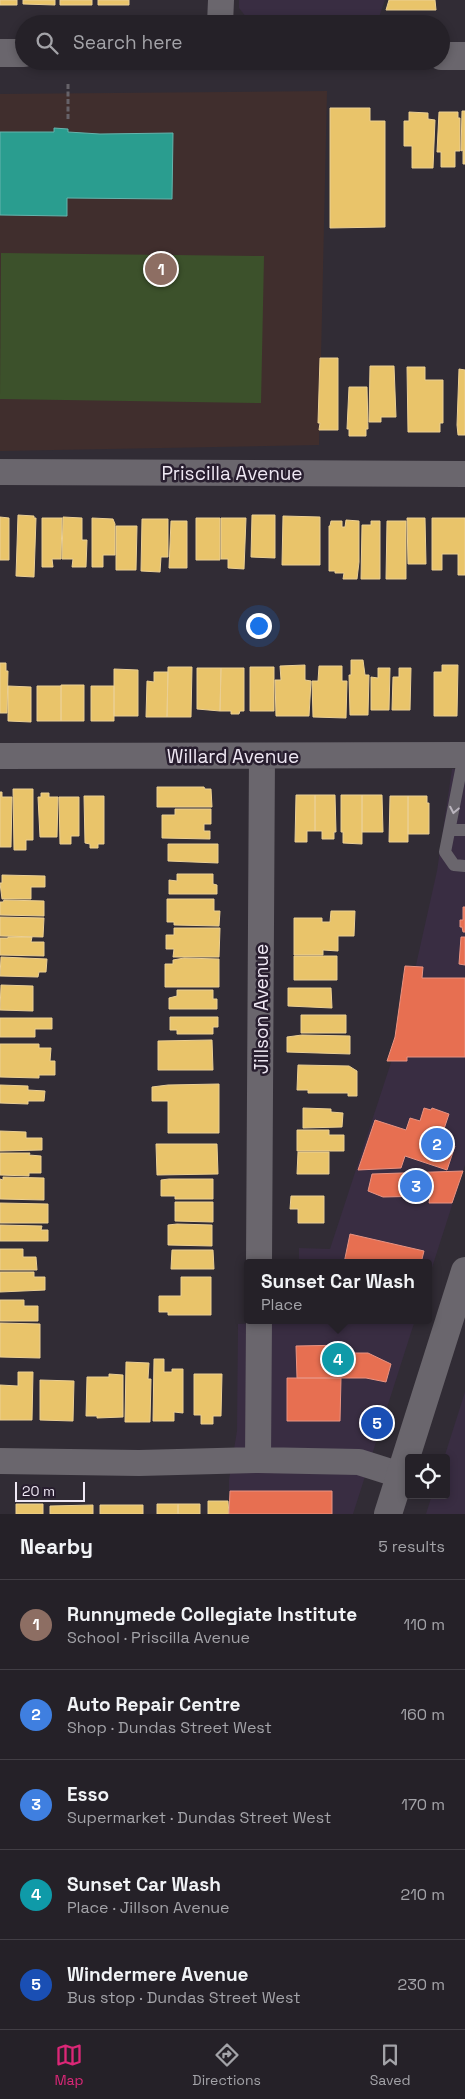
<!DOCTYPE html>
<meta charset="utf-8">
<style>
body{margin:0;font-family:"Space Grotesk",sans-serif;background:#312e34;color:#f1f3f6}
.controls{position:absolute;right:15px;bottom:15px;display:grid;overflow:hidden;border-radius:5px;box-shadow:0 2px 8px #0003}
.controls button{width:45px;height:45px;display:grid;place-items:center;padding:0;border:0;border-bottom:1px solid #423e45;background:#252128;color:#f1f3f6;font:25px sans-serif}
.scale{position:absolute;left:15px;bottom:12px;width:70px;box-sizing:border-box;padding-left:5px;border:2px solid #efe8f4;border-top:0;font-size:14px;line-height:18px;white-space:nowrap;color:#efe8f4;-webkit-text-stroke:4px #281e2f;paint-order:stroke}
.you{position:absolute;left:258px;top:625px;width:18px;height:18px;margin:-12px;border:4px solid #fff;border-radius:50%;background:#1a73e8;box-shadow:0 0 0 8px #1a73e833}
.badge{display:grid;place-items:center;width:32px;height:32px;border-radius:50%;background:#db2777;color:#fff;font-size:16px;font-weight:700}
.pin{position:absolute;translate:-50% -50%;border:2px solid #fff;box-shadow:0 1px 5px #0006}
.popup{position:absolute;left:244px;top:1259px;width:188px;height:65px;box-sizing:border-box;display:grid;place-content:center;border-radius:5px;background:#252128;filter:drop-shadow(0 1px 4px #0005);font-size:16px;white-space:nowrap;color:#a3a3a8}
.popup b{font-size:19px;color:#f1f3f6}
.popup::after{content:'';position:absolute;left:50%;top:100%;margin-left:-10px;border:10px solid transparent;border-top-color:#252128}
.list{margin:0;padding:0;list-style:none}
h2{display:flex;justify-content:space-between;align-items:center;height:65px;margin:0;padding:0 20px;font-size:21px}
h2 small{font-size:16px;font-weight:400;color:#a3a3a8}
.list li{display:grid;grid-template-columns:32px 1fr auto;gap:15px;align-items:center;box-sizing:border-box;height:90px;padding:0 20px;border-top:1px solid #423e45}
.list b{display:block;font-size:19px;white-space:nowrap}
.list p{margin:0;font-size:16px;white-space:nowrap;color:#a3a3a8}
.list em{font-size:16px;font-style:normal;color:#a3a3a8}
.icon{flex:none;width:28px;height:28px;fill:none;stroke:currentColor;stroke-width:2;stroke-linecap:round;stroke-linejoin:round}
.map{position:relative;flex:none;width:465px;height:1514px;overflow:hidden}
.search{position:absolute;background:#252128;box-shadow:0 2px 8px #0003;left:15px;right:15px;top:15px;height:55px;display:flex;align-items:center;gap:12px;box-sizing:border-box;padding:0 18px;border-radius:28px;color:#a3a3a8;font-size:19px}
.sheet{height:515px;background:#252128}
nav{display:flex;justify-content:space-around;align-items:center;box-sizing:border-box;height:70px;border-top:1px solid #423e45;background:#252128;font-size:14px;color:#a3a3a8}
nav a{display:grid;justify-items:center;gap:2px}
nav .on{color:#db2777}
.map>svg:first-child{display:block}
</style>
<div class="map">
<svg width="465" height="1514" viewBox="0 0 465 1514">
<rect width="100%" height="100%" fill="#312c35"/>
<path fill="#392d42" d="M 239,0 L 385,0 L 378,20 L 250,22 L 239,8 Z
M 452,769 L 465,769 L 465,1165 L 428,1280 L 428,1263 L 299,1263 L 299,1248 L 330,1249 L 401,1032 L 437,871 Z
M 287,1320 L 415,1320 L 353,1514 L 229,1514 L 229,1480 L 237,1431 L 238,1324 L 284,1322 Z
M 465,1392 L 465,1514 L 426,1514 L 432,1495 L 446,1495 L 446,1458 L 444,1458 Z"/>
<path fill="#402e2d" d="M 327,91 L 319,445 L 0,451 L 0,94 Z"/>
<path fill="#3c512b" d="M 1,253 L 264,256 L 261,403 L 0,399 Z"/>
<path fill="#e9c46a" stroke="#ebcf93" d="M 0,0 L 17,0 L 17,5 L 0,5 Z
M 23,0 L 55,0 L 55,5 L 23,4 Z
M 60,0 L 92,0 L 92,5 L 60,5 Z
M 98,0 L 129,0 L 129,5 L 98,5 Z
M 389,0 L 435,0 L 436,10 L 386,10 Z
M 330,108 L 370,108 L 370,121 L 385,121 L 385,227 L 330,228 Z
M 462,111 L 465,111 L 465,164 L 463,164 L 463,150 L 461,151 Z
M 409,112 L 428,113 L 428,119 L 435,120 L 433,168 L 412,168 L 412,146 L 404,146 L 404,121 L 409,121 Z
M 439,112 L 458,112 L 458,118 L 460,118 L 460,151 L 455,151 L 455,167 L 441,167 L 441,152 L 437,152 Z
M 320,358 L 338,358 L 338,430 L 319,430 L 320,423 L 318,423 Z
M 370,366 L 394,366 L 396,417 L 381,417 L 381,422 L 369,422 Z
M 407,367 L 425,367 L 425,380 L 443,380 L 443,423 L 440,423 L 440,432 L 408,432 Z
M 459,369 L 465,370 L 465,435 L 458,435 L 457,425 Z
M 349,387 L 367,387 L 368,429 L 366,429 L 366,436 L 349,436 L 349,429 L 347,429 Z
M 18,515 L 34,516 L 34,518 L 36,518 L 34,577 L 16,576 Z
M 252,515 L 275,515 L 275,558 L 251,557 Z
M 283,516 L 320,517 L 320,565 L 282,565 Z
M 0,517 L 9,518 L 9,560 L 0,560 Z
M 63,517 L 82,518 L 82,540 L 87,540 L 86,567 L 72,567 L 73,559 L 62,559 Z
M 42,518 L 62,518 L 61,559 L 52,559 L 53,567 L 42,567 Z
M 92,518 L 113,519 L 115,524 L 115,555 L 103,555 L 103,567 L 92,567 Z
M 196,518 L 220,518 L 220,560 L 196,560 Z
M 221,518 L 246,518 L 244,569 L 228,568 L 228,559 L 221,559 Z
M 407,518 L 425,518 L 426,564 L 408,564 Z
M 432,518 L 465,518 L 465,575 L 458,575 L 458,554 L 442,554 L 442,570 L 432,570 Z
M 142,519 L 168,519 L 168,557 L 161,557 L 160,572 L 141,571 Z
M 346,520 L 359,521 L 359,562 L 357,579 L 343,579 L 344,573 L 335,573 L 335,571 L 329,571 L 329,526 L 330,526 L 331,521 L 342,521 L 342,527 L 345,527 Z
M 171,521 L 187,521 L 187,568 L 169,568 Z
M 371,521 L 380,521 L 380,579 L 361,579 L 362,525 L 371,525 Z
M 387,521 L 406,521 L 406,579 L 386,579 Z
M 116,526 L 137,526 L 136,570 L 116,570 Z
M 351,660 L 363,660 L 365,675 L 369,675 L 368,715 L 350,715 L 349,675 L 351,675 Z
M 0,663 L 6,663 L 6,671 L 8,671 L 7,713 L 0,713 Z
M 305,665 L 305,680 L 311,681 L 309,716 L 276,716 L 275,680 L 281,680 L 280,666 Z
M 442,665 L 458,665 L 457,716 L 434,716 L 434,672 L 442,672 Z
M 319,666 L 342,666 L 342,681 L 347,681 L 346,718 L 313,717 L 312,681 L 318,681 Z
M 168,667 L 192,667 L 191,717 L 167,717 Z
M 250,667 L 274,667 L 274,711 L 250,711 Z
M 197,668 L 221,668 L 220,711 L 197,709 Z
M 221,668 L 244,668 L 244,711 L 240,711 L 239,714 L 231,714 L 231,711 L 220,711 Z
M 378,668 L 390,668 L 389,710 L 371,710 L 371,677 L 378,678 Z
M 399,668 L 411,668 L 410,710 L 392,710 L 393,677 L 399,677 Z
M 114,669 L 138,670 L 138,716 L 114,716 Z
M 154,672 L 168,672 L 167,717 L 146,717 L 147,681 L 154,682 Z
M 61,685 L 84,685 L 84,721 L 61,721 Z
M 8,686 L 31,687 L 31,722 L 8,721 Z
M 37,686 L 61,686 L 61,721 L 37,721 Z
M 91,686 L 114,686 L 114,721 L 91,721 Z
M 157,787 L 204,787 L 205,789 L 211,789 L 212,807 L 157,807 Z
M 13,789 L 33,789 L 33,840 L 26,840 L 26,850 L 14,850 Z
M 0,792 L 2,792 L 2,797 L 12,797 L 11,847 L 0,847 Z
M 41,793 L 49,793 L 49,797 L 58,797 L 57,837 L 40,837 L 38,797 L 41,797 Z
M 296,795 L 315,795 L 315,831 L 307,831 L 307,842 L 295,842 Z
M 315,795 L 335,795 L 336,832 L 334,832 L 334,839 L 322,839 L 322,831 L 315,831 Z
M 341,795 L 362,795 L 362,844 L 343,843 L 343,832 L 341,832 Z
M 362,795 L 382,795 L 383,832 L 362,832 Z
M 84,796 L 104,796 L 104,844 L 98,844 L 98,848 L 90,848 L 90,844 L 85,843 Z
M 390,796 L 408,796 L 408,842 L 389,842 Z
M 408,796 L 427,796 L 427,803 L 429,803 L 429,834 L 408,834 Z
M 59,797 L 79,797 L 79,836 L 71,836 L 71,844 L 60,844 Z
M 175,809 L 211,809 L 211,824 L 204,824 L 204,831 L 210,831 L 210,839 L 162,838 L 162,815 L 175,815 Z
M 168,844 L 218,844 L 218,863 L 168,861 Z
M 177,874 L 213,874 L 213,884 L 217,885 L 217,894 L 169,894 L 169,880 L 177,881 Z
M 2,875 L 45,876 L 45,887 L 31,887 L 31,899 L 2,899 L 0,883 L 2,883 Z
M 167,899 L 214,899 L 214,911 L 220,911 L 219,926 L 174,925 L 174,922 L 167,922 Z
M 4,900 L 44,901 L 44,916 L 0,915 L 0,902 L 3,902 Z
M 331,911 L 355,911 L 354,936 L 338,936 L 338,951 L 323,950 L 323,955 L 294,955 L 294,918 L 322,918 L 322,922 L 330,922 Z
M 0,917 L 44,918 L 43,937 L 0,936 Z
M 174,928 L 220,928 L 219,957 L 173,957 L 174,949 L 166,949 L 166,935 L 174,935 Z
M 8,937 L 32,937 L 31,942 L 44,942 L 44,956 L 0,955 L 0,938 L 8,938 Z
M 294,956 L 337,956 L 337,980 L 294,980 Z
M 1,957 L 47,959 L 46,972 L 39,972 L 38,977 L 0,976 Z
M 184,958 L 219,959 L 219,987 L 165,987 L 165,964 L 173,964 L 173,960 Z
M 1,985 L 33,986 L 33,1011 L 0,1010 Z
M 288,988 L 331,988 L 332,1008 L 288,1006 Z
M 177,990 L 213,990 L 213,999 L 217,999 L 217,1009 L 169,1009 L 169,998 L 177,996 Z
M 301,1015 L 346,1015 L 346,1033 L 301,1033 Z
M 170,1017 L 218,1017 L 218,1027 L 213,1027 L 213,1034 L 177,1034 L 177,1030 L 170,1030 Z
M 0,1018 L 52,1018 L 52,1029 L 35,1029 L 35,1037 L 0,1037 Z
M 302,1035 L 350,1036 L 350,1054 L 287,1052 L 287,1037 Z
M 212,1040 L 213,1070 L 158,1070 L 158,1041 Z
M 0,1044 L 39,1044 L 39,1048 L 51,1048 L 50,1061 L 55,1061 L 55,1075 L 39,1075 L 39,1078 L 0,1077 Z
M 298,1065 L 349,1066 L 357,1071 L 357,1096 L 348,1096 L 348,1093 L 308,1093 L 308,1090 L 297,1090 Z
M 219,1084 L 219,1133 L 168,1133 L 168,1101 L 152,1101 L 152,1087 L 168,1085 Z
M 0,1085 L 28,1086 L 28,1090 L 45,1091 L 44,1101 L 28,1101 L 28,1104 L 0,1103 Z
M 303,1108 L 331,1109 L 331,1112 L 343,1113 L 342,1127 L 303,1128 Z
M 297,1130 L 329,1130 L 329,1135 L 344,1135 L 344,1151 L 297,1151 Z
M 0,1131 L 26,1132 L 26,1138 L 42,1138 L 42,1150 L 0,1151 Z
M 156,1144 L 217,1144 L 218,1174 L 157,1175 Z
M 298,1152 L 329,1152 L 329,1174 L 297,1174 Z
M 0,1153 L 30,1153 L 29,1155 L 41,1156 L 41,1173 L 29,1173 L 29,1176 L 0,1175 Z
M 3,1177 L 44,1178 L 44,1200 L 0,1199 L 0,1179 L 3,1180 Z
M 169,1179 L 213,1179 L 213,1199 L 175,1199 L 175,1196 L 161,1196 L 161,1180 Z
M 291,1196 L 324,1196 L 324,1223 L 298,1223 L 298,1209 L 290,1209 Z
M 175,1202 L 213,1202 L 213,1222 L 175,1221 Z
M 0,1203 L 48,1204 L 48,1223 L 0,1223 Z
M 177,1224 L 212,1225 L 212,1246 L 168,1245 L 168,1225 Z
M 0,1225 L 42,1226 L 41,1230 L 48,1230 L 48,1241 L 0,1241 Z
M 0,1249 L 23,1249 L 23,1257 L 36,1257 L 37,1270 L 0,1270 Z
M 172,1250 L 213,1250 L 214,1269 L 171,1269 Z
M 0,1272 L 34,1272 L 34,1277 L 45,1277 L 45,1290 L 0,1292 Z
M 181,1277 L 211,1277 L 211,1315 L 168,1315 L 168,1312 L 159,1312 L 159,1296 L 181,1296 Z
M 0,1300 L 24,1300 L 24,1306 L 38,1306 L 38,1321 L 0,1321 Z
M 0,1323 L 40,1324 L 40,1358 L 0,1357 Z
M 154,1359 L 164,1359 L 164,1372 L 172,1372 L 172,1369 L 183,1369 L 183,1413 L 174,1412 L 174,1421 L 153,1421 Z
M 126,1362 L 149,1363 L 148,1379 L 151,1379 L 150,1422 L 125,1422 Z
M 18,1372 L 33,1372 L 32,1420 L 0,1420 L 0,1385 L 18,1386 Z
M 109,1374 L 123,1375 L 123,1417 L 97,1418 L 97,1416 L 86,1416 L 87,1377 L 109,1377 Z
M 194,1374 L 222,1374 L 221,1416 L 213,1416 L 213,1424 L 201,1424 L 201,1415 L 194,1415 Z
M 40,1380 L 74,1381 L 73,1421 L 40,1420 Z
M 208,1501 L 228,1501 L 229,1514 L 208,1514 Z
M 16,1504 L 43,1504 L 43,1514 L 16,1514 Z
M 157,1504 L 178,1504 L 178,1514 L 157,1514 Z
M 178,1504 L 200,1504 L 200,1514 L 178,1514 Z
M 93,1505 L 93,1514 L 50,1514 L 50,1506 Z
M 100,1505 L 143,1505 L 143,1514 L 100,1514 Z"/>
<path fill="#e76f51" stroke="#e99382" d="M 463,907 L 465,907 L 465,932 L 463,932 L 462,927 L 460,927 L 460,920 L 463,920 Z
M 461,937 L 465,937 L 465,965 L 459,964 Z
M 405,966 L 423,967 L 422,978 L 465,978 L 465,1057 L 407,1057 L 407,1061 L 387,1061 L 395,1037 Z
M 424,1108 L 431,1110 L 432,1108 L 449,1114 L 440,1141 L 455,1146 L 447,1170 L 405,1156 L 401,1168 L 358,1170 L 375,1120 L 406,1130 L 410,1118 L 420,1121 Z
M 463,1171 L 452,1203 L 429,1203 L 430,1196 L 383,1197 L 368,1191 L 372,1174 Z
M 350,1234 L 424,1251 L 421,1263 L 344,1263 Z
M 348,1345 L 349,1353 L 368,1353 L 391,1364 L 386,1382 L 366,1378 L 297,1378 L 296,1346 Z
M 287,1378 L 341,1378 L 340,1421 L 287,1421 Z
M 230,1491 L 332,1491 L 332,1514 L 229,1514 Z"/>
<path fill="#2a9d8f" stroke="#65b4ad" d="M 54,128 L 68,129 L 68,132 L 100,134 L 173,133 L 172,199 L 67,198 L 67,216 L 0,215 L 0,132 L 54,132 Z"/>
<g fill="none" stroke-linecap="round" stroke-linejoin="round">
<path stroke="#666269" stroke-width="3" stroke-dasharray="5 2.5" stroke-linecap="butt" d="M 68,84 L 68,121"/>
<path stroke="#6a666d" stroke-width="12" d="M 464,755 L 445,852 L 454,865 L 465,866
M 450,830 L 465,830"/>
<path stroke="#6a666d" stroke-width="26" d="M 220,24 L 221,0
M 0,472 L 465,474
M 0,756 L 465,755
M 259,1263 L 262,756
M 258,1460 L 259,1320
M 0,1461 L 139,1463 L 258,1460 L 359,1462 L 400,1475"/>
<path stroke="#6a666d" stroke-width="28" d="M 0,53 L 24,53
M 441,56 L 465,56
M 388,1514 L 465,1271"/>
</g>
<defs><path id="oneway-chevron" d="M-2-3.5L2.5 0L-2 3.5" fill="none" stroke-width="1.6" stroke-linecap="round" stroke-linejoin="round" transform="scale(1.25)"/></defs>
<use stroke="#bab4be" href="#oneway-chevron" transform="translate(454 810) rotate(101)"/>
<g text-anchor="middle" stroke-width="5" stroke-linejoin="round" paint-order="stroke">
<g font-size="19" fill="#efe8f4" stroke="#281e2f">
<text x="232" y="480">Priscilla Avenue</text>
<text x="233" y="763">Willard Avenue</text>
<text transform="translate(261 1009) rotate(-90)" y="7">Jillson Avenue</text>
</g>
</g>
</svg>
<div class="controls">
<button><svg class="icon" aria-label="locate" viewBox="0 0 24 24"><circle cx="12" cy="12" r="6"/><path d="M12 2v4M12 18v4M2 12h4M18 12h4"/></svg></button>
</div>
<div class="scale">20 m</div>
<div class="you"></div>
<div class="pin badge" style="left:161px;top:269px;background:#8d6e63">1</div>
<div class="pin badge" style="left:437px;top:1144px;background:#3f7fe0">2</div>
<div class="pin badge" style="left:416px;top:1186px;background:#3f7fe0">3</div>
<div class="pin badge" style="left:338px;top:1359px;background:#0f9aa8">4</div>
<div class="popup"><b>Sunset Car Wash</b>Place</div>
<div class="pin badge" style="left:377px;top:1423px;background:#1a4fb4">5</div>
<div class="search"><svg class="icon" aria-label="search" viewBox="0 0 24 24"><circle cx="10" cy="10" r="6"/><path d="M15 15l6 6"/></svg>Search here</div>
</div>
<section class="sheet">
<h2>Nearby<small>5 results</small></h2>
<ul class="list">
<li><span class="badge" style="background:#8d6e63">1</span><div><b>Runnymede Collegiate Institute</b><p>School · Priscilla Avenue</p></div><em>110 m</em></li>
<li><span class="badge" style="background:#3f7fe0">2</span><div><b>Auto Repair Centre</b><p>Shop · Dundas Street West</p></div><em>160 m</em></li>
<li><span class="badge" style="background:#3f7fe0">3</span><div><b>Esso</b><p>Supermarket · Dundas Street West</p></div><em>170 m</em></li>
<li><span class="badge" style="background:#0f9aa8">4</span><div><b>Sunset Car Wash</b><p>Place · Jillson Avenue</p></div><em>210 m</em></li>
<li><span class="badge" style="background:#1a4fb4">5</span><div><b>Windermere Avenue</b><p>Bus stop · Dundas Street West</p></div><em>230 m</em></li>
</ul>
</section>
<nav>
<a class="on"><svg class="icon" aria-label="map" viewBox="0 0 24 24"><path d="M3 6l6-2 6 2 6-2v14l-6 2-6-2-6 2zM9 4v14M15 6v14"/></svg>Map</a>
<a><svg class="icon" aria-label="directions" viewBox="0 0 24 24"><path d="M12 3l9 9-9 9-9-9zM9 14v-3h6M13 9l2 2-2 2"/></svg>Directions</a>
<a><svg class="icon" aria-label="saved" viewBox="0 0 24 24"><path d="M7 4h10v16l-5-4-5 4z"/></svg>Saved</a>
</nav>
